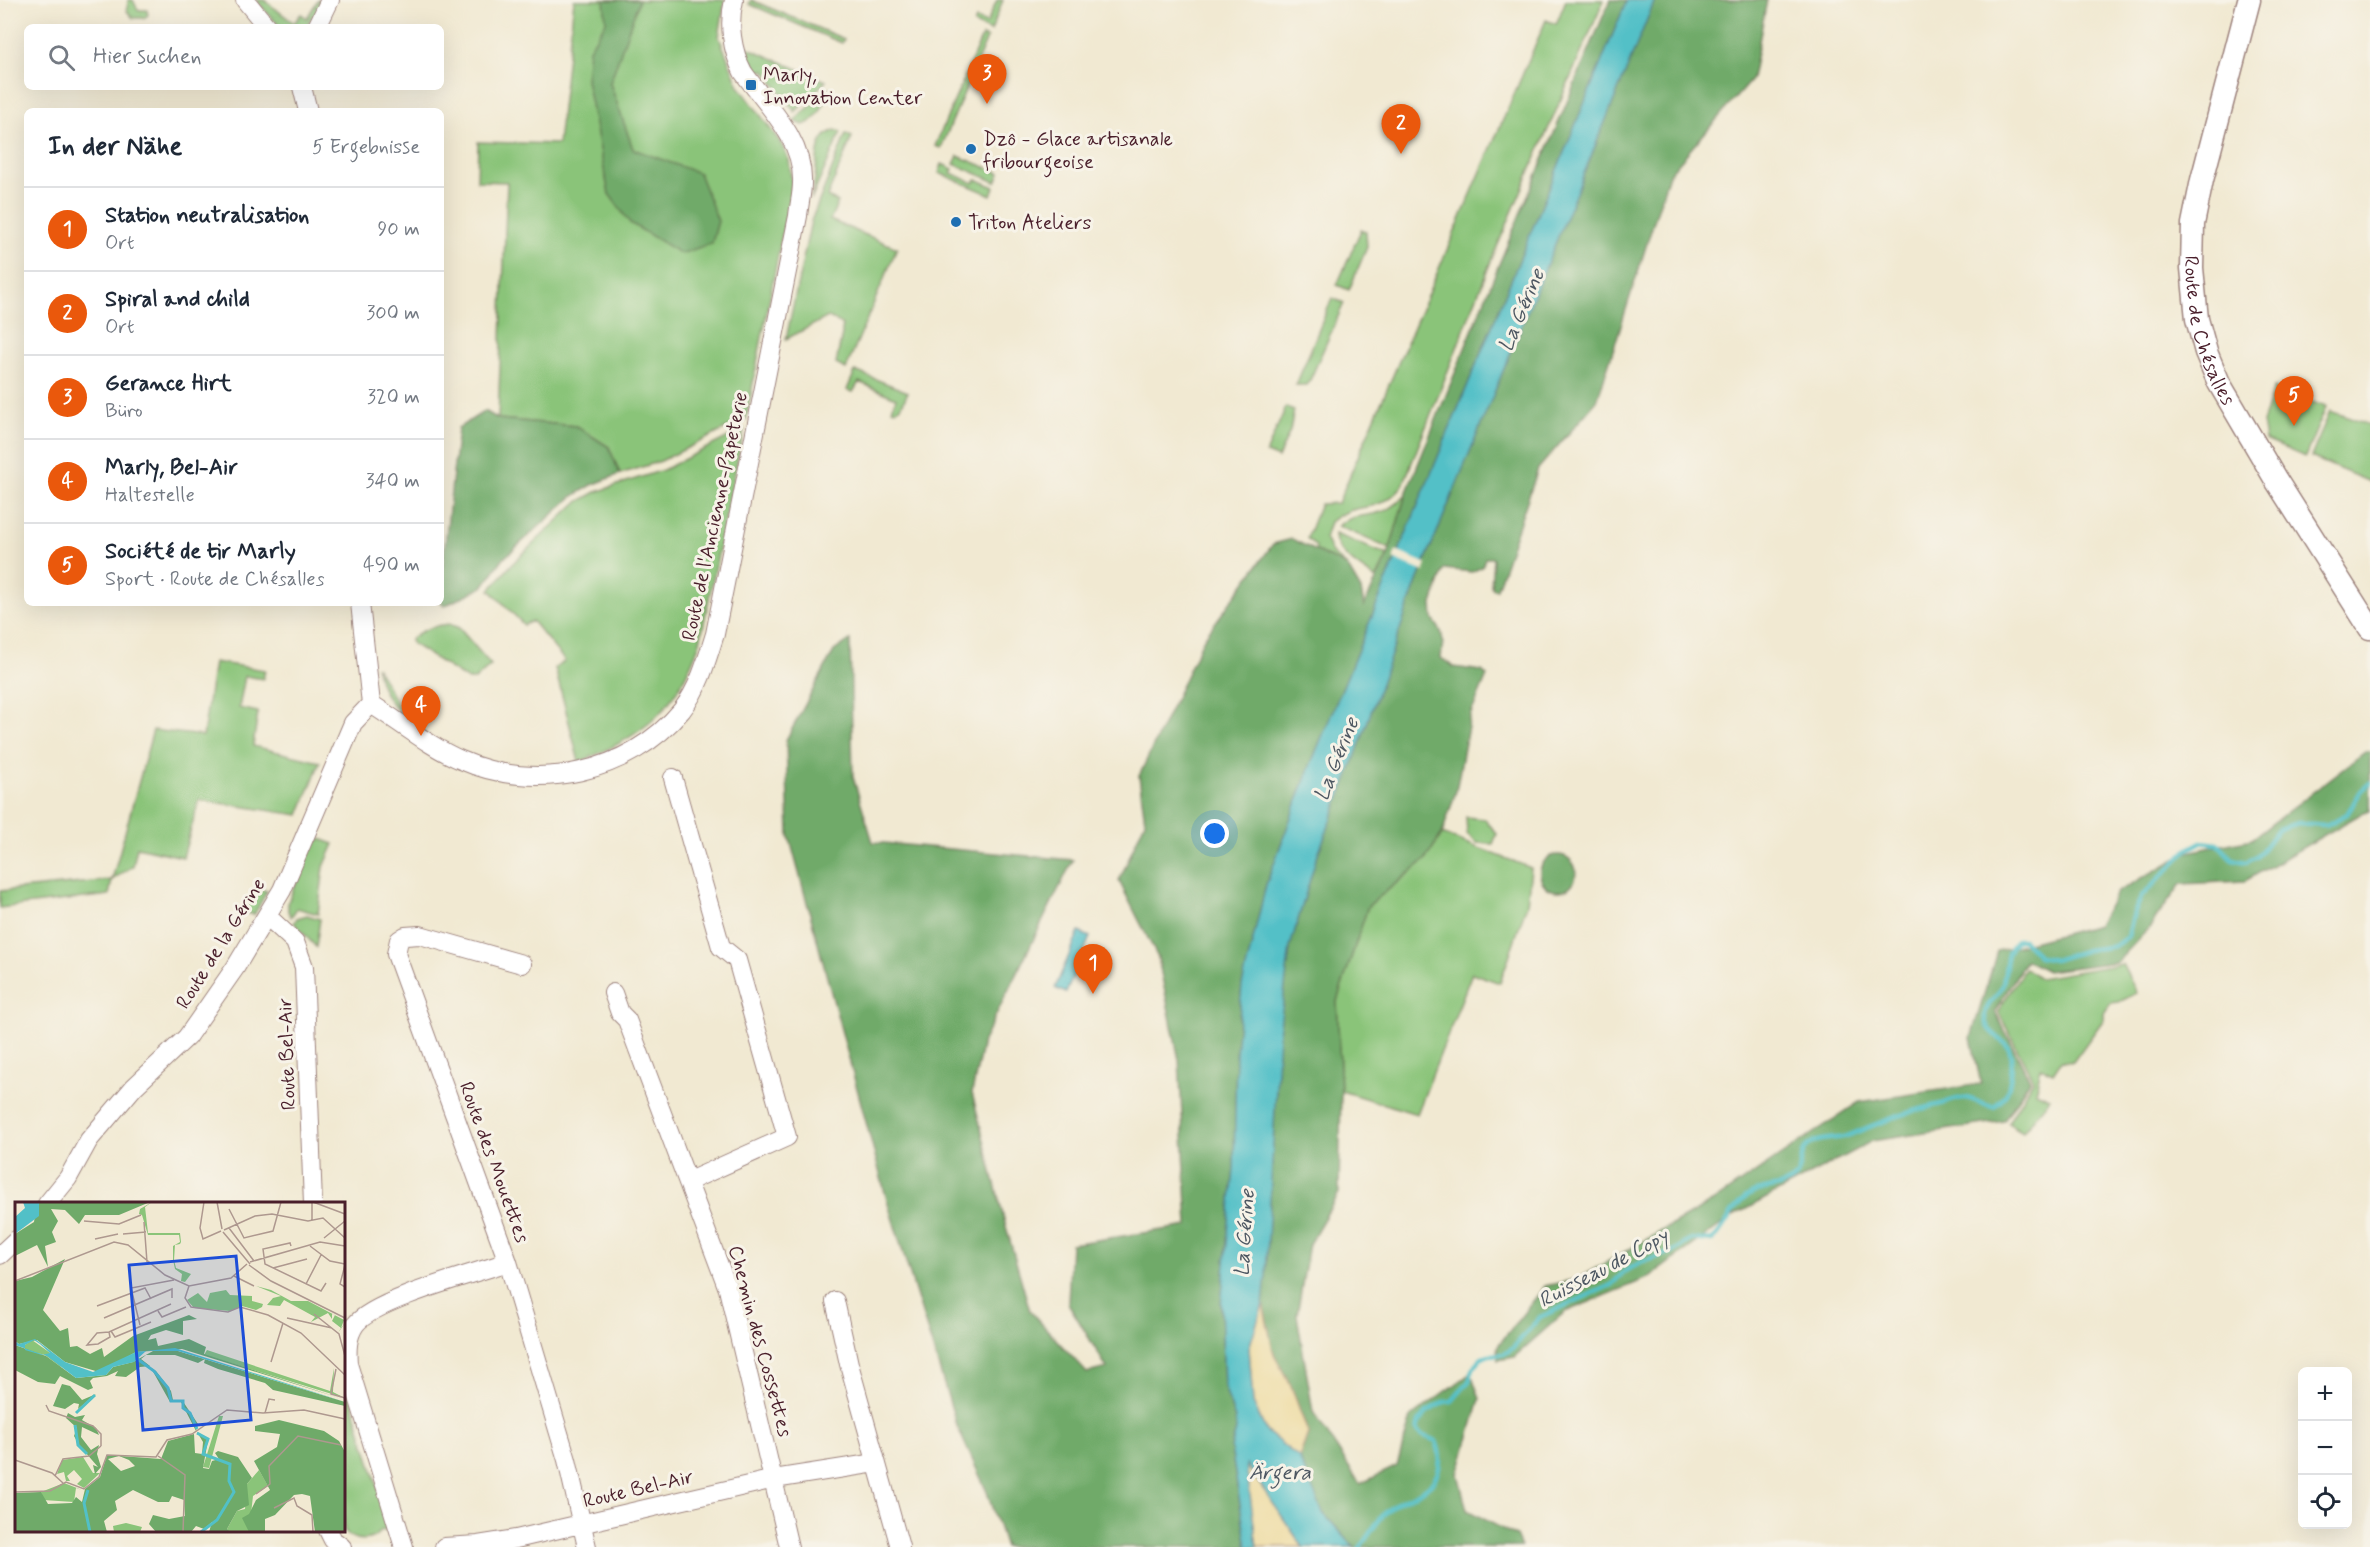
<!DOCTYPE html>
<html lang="de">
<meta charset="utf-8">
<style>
body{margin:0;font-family:Mynerve,sans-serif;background:#f6f6f7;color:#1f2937}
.controls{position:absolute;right:18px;bottom:18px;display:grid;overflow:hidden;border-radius:9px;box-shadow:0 6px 24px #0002}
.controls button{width:54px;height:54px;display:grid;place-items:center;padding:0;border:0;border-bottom:2px solid #e0e1e3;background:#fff;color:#1f2937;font:30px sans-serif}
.you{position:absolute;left:1215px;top:834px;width:21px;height:21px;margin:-15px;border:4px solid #fff;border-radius:50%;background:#1a73e8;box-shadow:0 0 0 9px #1a73e833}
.badge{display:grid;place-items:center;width:39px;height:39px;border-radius:50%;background:#ea580c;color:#fff;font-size:20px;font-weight:700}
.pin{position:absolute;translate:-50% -50px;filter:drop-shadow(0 2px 3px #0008)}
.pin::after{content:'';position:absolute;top:32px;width:21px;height:18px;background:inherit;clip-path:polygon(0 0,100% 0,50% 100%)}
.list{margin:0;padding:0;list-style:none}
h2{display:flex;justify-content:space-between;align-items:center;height:78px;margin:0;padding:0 24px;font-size:26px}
h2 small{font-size:20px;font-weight:400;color:#747a83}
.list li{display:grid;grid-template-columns:39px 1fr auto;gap:18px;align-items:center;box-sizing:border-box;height:84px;padding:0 24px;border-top:2px solid #e0e1e3}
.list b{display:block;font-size:22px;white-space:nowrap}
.list p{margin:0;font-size:20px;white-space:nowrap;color:#747a83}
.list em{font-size:20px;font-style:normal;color:#747a83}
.icon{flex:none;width:33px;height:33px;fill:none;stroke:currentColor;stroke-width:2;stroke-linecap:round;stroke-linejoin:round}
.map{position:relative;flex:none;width:2370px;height:1547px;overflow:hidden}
.search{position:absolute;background:#fff;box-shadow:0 6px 24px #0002;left:24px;top:24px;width:420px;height:66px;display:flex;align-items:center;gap:15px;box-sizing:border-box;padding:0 21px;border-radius:9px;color:#747a83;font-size:22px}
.panel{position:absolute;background:#fff;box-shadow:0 6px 24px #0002;left:24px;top:108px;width:420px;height:498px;border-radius:9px}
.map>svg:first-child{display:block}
</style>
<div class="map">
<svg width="2370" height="1547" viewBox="0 0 2370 1547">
<rect width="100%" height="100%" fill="#f7f3e8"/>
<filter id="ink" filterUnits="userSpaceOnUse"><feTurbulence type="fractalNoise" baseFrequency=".0167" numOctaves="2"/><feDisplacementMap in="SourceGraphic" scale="12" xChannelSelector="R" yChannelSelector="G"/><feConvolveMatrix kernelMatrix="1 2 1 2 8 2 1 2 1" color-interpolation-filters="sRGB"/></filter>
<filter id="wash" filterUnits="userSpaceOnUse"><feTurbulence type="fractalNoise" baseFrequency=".008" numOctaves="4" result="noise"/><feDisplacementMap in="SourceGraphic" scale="24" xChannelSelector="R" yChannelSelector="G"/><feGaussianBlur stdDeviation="1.35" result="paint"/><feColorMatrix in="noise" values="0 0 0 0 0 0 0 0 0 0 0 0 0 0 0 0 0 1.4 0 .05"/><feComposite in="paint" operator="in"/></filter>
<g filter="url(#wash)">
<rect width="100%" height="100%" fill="#f1e9d2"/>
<path fill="#8ac479" stroke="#6a7252" stroke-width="1.5" d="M 128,0 L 133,0 L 138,10 L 147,10 L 148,15 L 144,18 L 133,18 L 127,11 Z
M 256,0 L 264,0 L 294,23 L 301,14 L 307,18 L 318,0 L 324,2 L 305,27 L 280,27 Z
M 574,0 L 725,0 L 719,37 L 739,86 L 780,142 L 789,160 L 792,184 L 746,419 L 661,461 L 620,474 L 609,447 L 576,426 L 498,419 L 507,182 L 477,181 L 478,142 L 558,144 Z
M 751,0 L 844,39 L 842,43 L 749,4 Z
M 997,0 L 1003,0 L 991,31 L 974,24 L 976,19 L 987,23 Z
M 1566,0 L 1604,0 L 1491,261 L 1403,485 C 1378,517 1357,499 1330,522 L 1325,538 L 1332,553 L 1347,566 L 1315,550 L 1316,547 L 1307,538 L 1320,504 L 1338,503 L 1546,20 L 1556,24 Z
M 982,36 L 987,38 L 941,148 L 935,146 Z
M 746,47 L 826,81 L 795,112 L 764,70 L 759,72 L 749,57 Z
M 830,88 C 823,104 821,119 803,125 L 794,121 Z
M 835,130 L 841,132 L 811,200 C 813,190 815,181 816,171 C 818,154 816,137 835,130 Z
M 846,134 L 852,137 L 827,197 L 838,202 L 830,220 L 897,248 L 846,369 L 836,364 L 842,334 L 842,325 L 835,320 L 828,317 L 786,339 L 811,221 Z
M 958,156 L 1000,173 L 996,182 L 954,164 Z
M 942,164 L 953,169 L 951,173 L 974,183 L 976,179 L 994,187 L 991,195 L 939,173 Z
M 1361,230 L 1366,232 L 1367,247 L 1349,290 L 1337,285 Z
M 1332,298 L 1344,303 L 1310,380 L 1306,385 L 1296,385 Z
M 855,371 L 908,392 L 901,407 L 895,410 L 892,409 L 896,398 L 859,382 L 853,392 L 847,390 Z
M 2274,388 L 2326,407 L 2305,457 L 2265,440 L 2262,422 Z
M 1286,407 L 1294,410 L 1290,431 L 1278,458 L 1266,453 Z
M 2330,411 L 2370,425 L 2370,482 L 2311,457 Z
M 744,429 L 700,642 C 675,712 646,734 579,762 L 555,668 L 565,661 L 532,621 L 524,625 L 490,590 L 511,565 L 576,503 L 596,492 L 663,470 Z
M 1406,494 L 1390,549 L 1338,526 C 1359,507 1381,525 1406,494 Z
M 1335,534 L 1388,555 L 1376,579 C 1362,568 1334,554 1335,534 Z
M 449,624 L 459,628 L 491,665 L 475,680 L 468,680 L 411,643 L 411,639 C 420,630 436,625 449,624 Z
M 214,662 L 265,670 L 263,679 L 245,676 L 239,708 L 258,712 L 253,746 L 320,762 L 299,815 L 199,800 L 183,857 L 137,847 L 133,866 L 112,880 L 109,895 L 0,908 L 0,891 L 112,880 L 153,730 L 203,736 Z
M 376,666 L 404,716 C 387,702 380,687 376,666 Z
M 1466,817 L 1485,819 L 1497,834 L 1493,844 L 1477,843 L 1467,834 Z
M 1442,834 L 1531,868 L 1527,904 L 1500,983 L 1472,973 L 1417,1114 L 1341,1091 L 1337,1001 L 1368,906 L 1425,860 Z
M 320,839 L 334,844 L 324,867 L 318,914 L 297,908 L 291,917 L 288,911 L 288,902 L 313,842 Z
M 259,889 L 267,891 L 254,915 L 242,911 C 245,900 250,895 259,889 Z
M 307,915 L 320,919 L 316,947 L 294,923 L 297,918 Z
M 2122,964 L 2137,993 L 2119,1002 L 2111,1003 L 2104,1013 L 2104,1019 L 2073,1062 L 2061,1061 L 2053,1073 L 2041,1068 L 2035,1092 L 2050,1098 L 2023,1132 L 2008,1123 L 2033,1080 L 1998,1011 L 2025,968 L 2040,978 Z
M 344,1375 L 389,1524 L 386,1531 L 382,1530 C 372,1543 353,1543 344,1530 Z"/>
<path fill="#6faa69" stroke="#5c644a" stroke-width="1.5" d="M 604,0 L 639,0 L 610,83 L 633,149 L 699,173 L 718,221 L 712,243 L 681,254 L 630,223 L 609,194 L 586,80 L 589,49 L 606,22 Z
M 1610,0 L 1627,0 L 1310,766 L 1266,885 L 1242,985 L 1236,1054 L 1234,1169 L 1221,1305 L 1224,1386 L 1235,1419 L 1236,1430 L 1231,1448 L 1247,1547 L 1005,1547 L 987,1492 L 957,1426 L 888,1204 L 789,836 L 786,740 L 834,651 L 850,640 L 853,777 L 873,842 L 1073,860 L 983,1041 L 972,1093 L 1005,1223 L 1030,1311 L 1087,1373 L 1107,1368 L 1068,1303 L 1071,1244 L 1188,1226 L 1179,1060 L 1158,958 L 1119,881 L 1145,821 L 1139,776 L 1204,638 L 1273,544 L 1292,539 L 1347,566 L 1361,590 L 1364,606 L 1388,555 L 1406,494 L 1499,264 Z
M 1655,0 L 1767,0 L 1752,79 L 1669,174 L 1597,401 L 1538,469 L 1497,589 L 1493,589 L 1491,586 L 1493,558 L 1485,558 L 1482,567 L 1472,572 L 1444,569 L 1432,604 L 1433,619 L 1441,631 L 1443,641 L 1441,658 L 1454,667 L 1482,671 L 1487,676 L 1470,716 L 1456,791 L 1442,834 L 1425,860 L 1368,906 L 1337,1001 L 1341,1091 L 1339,1193 L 1309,1244 L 1297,1315 L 1313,1412 L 1360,1484 L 1397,1466 L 1411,1417 L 1471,1373 L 1480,1399 L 1458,1474 L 1467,1510 L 1516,1536 L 1521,1547 L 1354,1547 L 1323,1513 L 1299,1458 L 1308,1433 L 1291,1386 L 1274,1355 L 1263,1304 L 1266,1275 L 1279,1034 L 1290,947 L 1316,859 L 1351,769 L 1417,581 Z
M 485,411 L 498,419 L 576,426 L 609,447 L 620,474 L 592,485 L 572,497 L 502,560 L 483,587 L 444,606 L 441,603 L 441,581 L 458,428 Z
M 2365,752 L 2370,752 L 2370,811 L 2359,815 L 2245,881 L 2181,884 L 2150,927 L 2117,962 L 2047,971 L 2026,960 L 1995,1011 L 2030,1080 L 2004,1121 L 1872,1141 L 1733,1216 L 1648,1278 L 1565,1312 L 1514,1357 L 1498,1360 L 1497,1347 L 1545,1286 L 1577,1279 L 1712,1202 L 1859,1102 L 1981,1084 L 1971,1038 L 1997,951 L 2098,925 L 2117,892 L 2188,852 L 2252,839 Z
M1540 873a18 18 0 1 1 36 0a18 18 0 1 1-36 0Z"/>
<path fill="#eeda9e" stroke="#9c7c64" stroke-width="1.5" d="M 1263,1304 L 1274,1355 L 1291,1386 L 1308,1433 L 1299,1458 L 1266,1431 L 1253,1403 L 1249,1348 Z
M 1245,1462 L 1303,1547 L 1257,1547 Z"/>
<path fill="#52c0c7" stroke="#4e7079" stroke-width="1.5" d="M 1627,0 L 1655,0 L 1417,581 L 1351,769 L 1316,859 L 1290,947 L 1279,1034 L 1266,1275 L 1263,1304 L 1249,1348 L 1253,1403 L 1266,1431 L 1299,1458 L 1323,1513 L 1354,1547 L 1303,1547 L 1246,1464 L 1257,1547 L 1247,1547 L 1231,1448 L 1236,1430 L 1235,1419 L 1224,1386 L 1221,1305 L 1234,1169 L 1236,1054 L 1242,985 L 1266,885 L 1310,766 Z
M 1079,932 L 1090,937 L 1066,993 L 1055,988 Z"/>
<path fill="#f1e9d2" d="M 1396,551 L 1427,564 L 1424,572 L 1393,559 Z"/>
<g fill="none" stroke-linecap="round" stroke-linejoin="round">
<path stroke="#52c0c7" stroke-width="4.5" d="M 1360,1547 C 1369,1535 1378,1519 1389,1509 C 1400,1498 1415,1497 1426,1488 C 1442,1477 1442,1456 1436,1441 L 1422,1435 L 1417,1430 L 1419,1422 L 1427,1412 L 1444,1402 L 1452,1401 L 1469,1381 L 1473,1368 L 1480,1359 L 1489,1355 L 1504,1354 L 1513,1348 L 1540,1317 L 1611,1285 L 1624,1272 L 1640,1263 L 1674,1251 L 1692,1239 L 1712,1241 C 1728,1225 1732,1203 1753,1193 C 1765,1187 1783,1188 1793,1180 C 1804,1171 1798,1152 1810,1144 C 1822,1137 1839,1140 1850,1135 C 1880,1122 1909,1111 1941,1104 C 1948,1102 1957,1098 1964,1098 C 1974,1098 1982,1106 1994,1107 C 1997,1104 2002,1100 2004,1097 C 2011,1087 2015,1058 2008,1047 C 1999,1036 1983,1031 1985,1014 C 1987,1001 2000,996 2003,983 C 2007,968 2004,951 2017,940 L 2023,940 L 2040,957 L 2054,960 L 2087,950 L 2115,946 L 2128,936 L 2134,913 L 2142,896 L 2188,849 L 2201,842 L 2218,844 L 2232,859 L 2246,862 L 2257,857 L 2278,829 L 2298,823 L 2326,825 L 2347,814 L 2361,791 L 2370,783"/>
</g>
</g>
<g filter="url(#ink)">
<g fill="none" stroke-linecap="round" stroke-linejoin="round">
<g stroke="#9e847e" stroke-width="20">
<path id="minor" d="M 245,0 L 267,27
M 317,27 L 330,0
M 302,87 L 308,111
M 360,603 L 371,704
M 371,704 C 400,722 430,747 461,760 C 536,793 629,774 682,710 C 699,688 707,660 715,634 L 798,216 C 799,205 802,194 802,183 C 804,139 766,105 743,72 C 732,51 728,24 734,0
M 673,778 L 721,947 L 737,960 L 787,1137 L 689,1181
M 267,916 L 295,942 L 304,967 L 313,1204
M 522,964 L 420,935 L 405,936 L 399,940 L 396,954 L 508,1262 L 567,1460 L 587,1547
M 613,993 L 620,1013 L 627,1020 L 728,1289 L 789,1547
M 47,1204 L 68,1178 L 89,1140 L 134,1087 L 187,1037 L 235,968 L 282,890 L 353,723 L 371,704
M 0,1255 L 16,1240
M 835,1301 L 849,1364 L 900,1547
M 328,1530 L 333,1540 L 342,1547
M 404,1547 L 348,1364 C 347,1350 347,1337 355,1325 C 373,1300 476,1273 508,1262
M 444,1547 L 478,1545 L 516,1539 L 774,1479 L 876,1463"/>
</g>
<g stroke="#9e847e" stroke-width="25">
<g id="tertiary">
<path id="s1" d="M 2249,0 L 2202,180 L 2193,224 L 2192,268 L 2197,319 L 2206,352 L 2219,383 L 2276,480 L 2370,628"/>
</g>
</g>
<use href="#minor" stroke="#fff" stroke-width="18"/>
<use href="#tertiary" stroke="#fff" stroke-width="22"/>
</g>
</g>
<g fill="#1f6fb2" stroke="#f7f3e8" stroke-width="2">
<rect x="745" y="79" width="12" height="12" rx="3"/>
<circle cx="971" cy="149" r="6"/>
<circle cx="956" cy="222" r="6"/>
</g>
<g text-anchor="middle" stroke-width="6" stroke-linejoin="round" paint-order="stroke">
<g font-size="20" fill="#4a1f2b" stroke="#f7f3e8" text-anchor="start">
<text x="763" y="81">Marly,<tspan x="763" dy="23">Innovation Center</tspan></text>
<text x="983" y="145">Dzô - Glace artisanale<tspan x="983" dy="23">fribourgeoise</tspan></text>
<text x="968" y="229">Triton Ateliers</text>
</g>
<g font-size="20" fill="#4a1f2b" stroke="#f7f3e8">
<text dy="7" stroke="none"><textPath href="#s1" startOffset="340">Route de Chésalles</textPath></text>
<text transform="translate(714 516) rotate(-78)" y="7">Route de l'Ancienne-Papeterie</text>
<text transform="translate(220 943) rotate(-58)" y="7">Route de la Gérine</text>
<text transform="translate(286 1054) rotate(-92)" y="7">Route Bel-Air</text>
<text transform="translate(495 1162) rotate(70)" y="7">Route des Mouettes</text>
<text transform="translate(761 1341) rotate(75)" y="7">Chemin des Cossettes</text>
<text transform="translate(638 1488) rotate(-13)" y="7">Route Bel-Air</text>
</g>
<g font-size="21" font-style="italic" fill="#4d5762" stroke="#f7f3e8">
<text transform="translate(1521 310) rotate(-67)" y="7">La Gérine</text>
<text transform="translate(1336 759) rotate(-68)" y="7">La Gérine</text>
<text transform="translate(1244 1233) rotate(-86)" y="7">La Gérine</text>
<text transform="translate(1603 1268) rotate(-28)" y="7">Ruisseau de Copy</text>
<text x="1280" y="1479">Ärgera</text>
</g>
</g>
<g transform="translate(15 1202)">
<rect width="330" height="330" fill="#f1e9d2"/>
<path d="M 137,0 L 130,5 L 133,31 L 165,31 L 166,40 L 165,42 L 160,43 L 159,58 L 161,66 L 176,72 L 170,80 L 166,79 L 167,72 L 160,67 L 158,58 L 158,44 L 165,40 L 164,33 L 133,33 L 127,13 L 124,12 L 125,7 ZM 241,84 L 256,88 L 276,99 L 293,99 L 329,118 L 326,126 L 330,121 L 323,131 L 326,126 L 317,119 L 320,113 L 317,112 L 317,117 L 313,111 L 296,120 L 300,115 L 269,98 L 265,104 L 252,103 L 258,96 L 266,94 ZM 211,88 L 215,93 L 237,94 L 237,99 L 248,102 L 247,105 L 241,108 L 227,104 L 215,109 L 179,106 L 172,98 L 183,91 L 192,100 L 195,91 ZM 17,138 L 45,158 L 46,165 L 30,153 L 10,148 L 10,143 ZM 192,148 L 315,189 L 319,166 L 318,190 L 330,196 L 189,153 ZM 204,214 L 208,214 L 194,266 L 188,265 ZM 68,255 L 78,271 L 85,271 L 69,286 L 62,282 L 67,277 L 59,268 L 52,274 L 55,279 L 51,279 L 49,270 L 42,272 L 47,258 ZM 244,268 L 253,284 L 238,294 L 234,330 L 215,330 L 212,327 L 222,309 L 230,307 L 232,282 ZM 49,281 L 67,288 L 61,286 L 59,300 L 28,298 L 26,290 ZM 111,321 L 127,325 L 125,330 L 99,330 L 98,324 Z" fill="#8ac479"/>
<path d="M 22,0 L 135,0 L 104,13 L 70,13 L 64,22 L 50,8 L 36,7 L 43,19 L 37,30 L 41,40 L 30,44 L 33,65 L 22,43 L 0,54 L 0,32 L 19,20 ZM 50,57 L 28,108 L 45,129 L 53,126 L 55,145 L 62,144 L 75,152 L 87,146 L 89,155 L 118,134 L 174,113 L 182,117 L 168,119 L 168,133 L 151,128 L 136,133 L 133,138 L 141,136 L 143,144 L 174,137 L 191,145 L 189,152 L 325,196 L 167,147 L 121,150 L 84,170 L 50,160 L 22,138 L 4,142 L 0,139 L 0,79 L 17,75 ZM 0,143 L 31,154 L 61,176 L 91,173 L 98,165 L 118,160 L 138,149 L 163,149 L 330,200 L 330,204 L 258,188 L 250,181 L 203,167 L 189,161 L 190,157 L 183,161 L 160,153 L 131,153 L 126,157 L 135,164 L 125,165 L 111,175 L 100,174 L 103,169 L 92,174 L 78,176 L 75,179 L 78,186 L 73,188 L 45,174 L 40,182 L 23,180 L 0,168 ZM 136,166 L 141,169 L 156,189 L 158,198 L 167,198 L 183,222 L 181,229 L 166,200 L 155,200 ZM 47,182 L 55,184 L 67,198 L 81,192 L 63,207 L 64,202 L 59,201 L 50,207 L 38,204 ZM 53,211 L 60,215 L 70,213 L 67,218 L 81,226 L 84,233 L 67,225 L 66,235 L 76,248 L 84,243 L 82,252 L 86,265 L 80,272 L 78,263 L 83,265 L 64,243 L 59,234 L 62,226 L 51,216 ZM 264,218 L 309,229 L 324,239 L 330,250 L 330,330 L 300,330 L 295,294 L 287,292 L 279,293 L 260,313 L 250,317 L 250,330 L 234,330 L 227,316 L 234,312 L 241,298 L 255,288 L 239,259 L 262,245 L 265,232 L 240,229 L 240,224 ZM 182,230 L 193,238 L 188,266 L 194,267 L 197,259 L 204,257 L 200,251 L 203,249 L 223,255 L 237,276 L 232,282 L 234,303 L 222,309 L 212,327 L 216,330 L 194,330 L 197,320 L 189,327 L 181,324 L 176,330 L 141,330 L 134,322 L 138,313 L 154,317 L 170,314 L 169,298 L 157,294 L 154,300 L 143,300 L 118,288 L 100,299 L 102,308 L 89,319 L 92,330 L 0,330 L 0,291 L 26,290 L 33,302 L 57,301 L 61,295 L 67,300 L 70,287 L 85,275 L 92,253 L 146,257 L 153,239 L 179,232 L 180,251 L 187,252 L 188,240 ZM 104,254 L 114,258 L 120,264 L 106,269 L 93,257 Z" fill="#6faa69" fill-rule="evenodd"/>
<path d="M 8,0 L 24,1 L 24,14 L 0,32 L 0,15 L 10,6 ZM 20,137 L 50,160 L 78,170 L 121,150 L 160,146 L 330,200 L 163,149 L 131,149 L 119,160 L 98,165 L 91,173 L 61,176 L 32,154 L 0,143 L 0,139 L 4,142 ZM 19,138 L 25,142 L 35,151 L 27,153 L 10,148 L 10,143 Z" fill="#52c0c7" fill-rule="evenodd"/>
<path fill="none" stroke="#52c0c7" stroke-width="3" d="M 121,156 L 139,169 L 153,186 L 156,199 L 168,199 L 168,206 L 175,211 L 182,227M 61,211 L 80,193M 60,223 L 63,243 L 72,252M 182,231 L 193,237 L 188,252 L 215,262 L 214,279 L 219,290 L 202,318 L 186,330M 73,288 L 69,301 L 75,330"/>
<path fill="none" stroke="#ae988f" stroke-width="1.5" d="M 189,0 L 185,26 L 188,37 L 206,29M 202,0 L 207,27M 298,0 L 330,12M 214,7 L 229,36 L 258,29 L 266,0M 69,19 L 104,22 L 126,13M 297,19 L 297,0M 129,20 L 132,60M 214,26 L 239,59M 209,28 L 240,14 L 257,12 L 293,19 L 308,16 L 330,36M 208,30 L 235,62M 108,32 L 131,30M 309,36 L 330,19M 80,37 L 103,32M 276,44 L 275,41 L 248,47 L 250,62 L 306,89 L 311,81M 295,44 L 315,59 L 330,62M 235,60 L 305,40 L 330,44M 234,63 L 256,79 L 330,116M 330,63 L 325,82 L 330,85M 258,66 L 292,57M 219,74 L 239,84M 0,79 L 99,40 L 113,43 L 150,73 L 174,84 L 216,76 L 232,62M 291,82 L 306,53M 174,84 L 170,96 L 176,105 L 213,110 L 225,105 L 253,113 L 286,131 L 330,173M 82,104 L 130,86 L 136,97M 143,109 L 147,115 L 171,105M 299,112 L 324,132 L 330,154M 89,116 L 157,87 L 157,96M 272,116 L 317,126M 125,123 L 116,86 L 159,78M 96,129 L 100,135 L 136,120M 94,130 L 95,135 L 83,142 L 72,143 L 82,131 L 94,130 L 156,102M 256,160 L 268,121M 321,167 L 316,192 L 330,196M 31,203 L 34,209 L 78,224 L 86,232 L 86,244M 250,211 L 254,197 L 260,198M 143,254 L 170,273 L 168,330M 0,258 L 37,271 L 48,281M 40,274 L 48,257 L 74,254 L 86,244M 0,290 L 35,289 L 51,280 L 69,287 L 84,275 L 92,253 L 141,255 L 152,238 L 177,232 L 212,208 L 248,211 L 289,208 L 330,217M 241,292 L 255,282 L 254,264 L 283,234 L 326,243M 259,306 L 279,296 L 282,304 L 297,313 L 298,330"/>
<path fill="#1d4ed8" fill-opacity="0.15" stroke="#1d4ed8" stroke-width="3" d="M 221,54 L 236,218 L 128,228 L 114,63 Z"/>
<rect width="330" height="330" fill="none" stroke="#4a1f2b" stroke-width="3"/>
</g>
</svg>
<div class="controls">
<button>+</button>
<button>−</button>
<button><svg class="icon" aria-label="locate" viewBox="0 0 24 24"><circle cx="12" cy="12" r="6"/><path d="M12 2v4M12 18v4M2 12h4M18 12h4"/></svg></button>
</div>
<div class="you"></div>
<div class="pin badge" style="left:1093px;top:994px">1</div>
<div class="pin badge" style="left:1401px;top:154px">2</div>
<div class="pin badge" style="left:987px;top:104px">3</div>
<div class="pin badge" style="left:421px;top:736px">4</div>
<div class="pin badge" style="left:2294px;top:426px">5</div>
<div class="search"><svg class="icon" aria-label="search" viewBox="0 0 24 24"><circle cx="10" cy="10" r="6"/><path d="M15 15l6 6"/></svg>Hier suchen</div>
<section class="panel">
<h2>In der Nähe<small>5 Ergebnisse</small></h2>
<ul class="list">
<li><span class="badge">1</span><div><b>Station neutralisation</b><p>Ort</p></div><em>90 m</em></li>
<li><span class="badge">2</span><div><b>Spiral and child</b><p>Ort</p></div><em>300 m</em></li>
<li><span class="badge">3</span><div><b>Gerance Hirt</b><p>Büro</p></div><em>320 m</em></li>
<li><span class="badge">4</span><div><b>Marly, Bel-Air</b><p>Haltestelle</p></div><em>340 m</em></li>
<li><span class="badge">5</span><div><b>Société de tir Marly</b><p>Sport · Route de Chésalles</p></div><em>490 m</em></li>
</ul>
</section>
</div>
